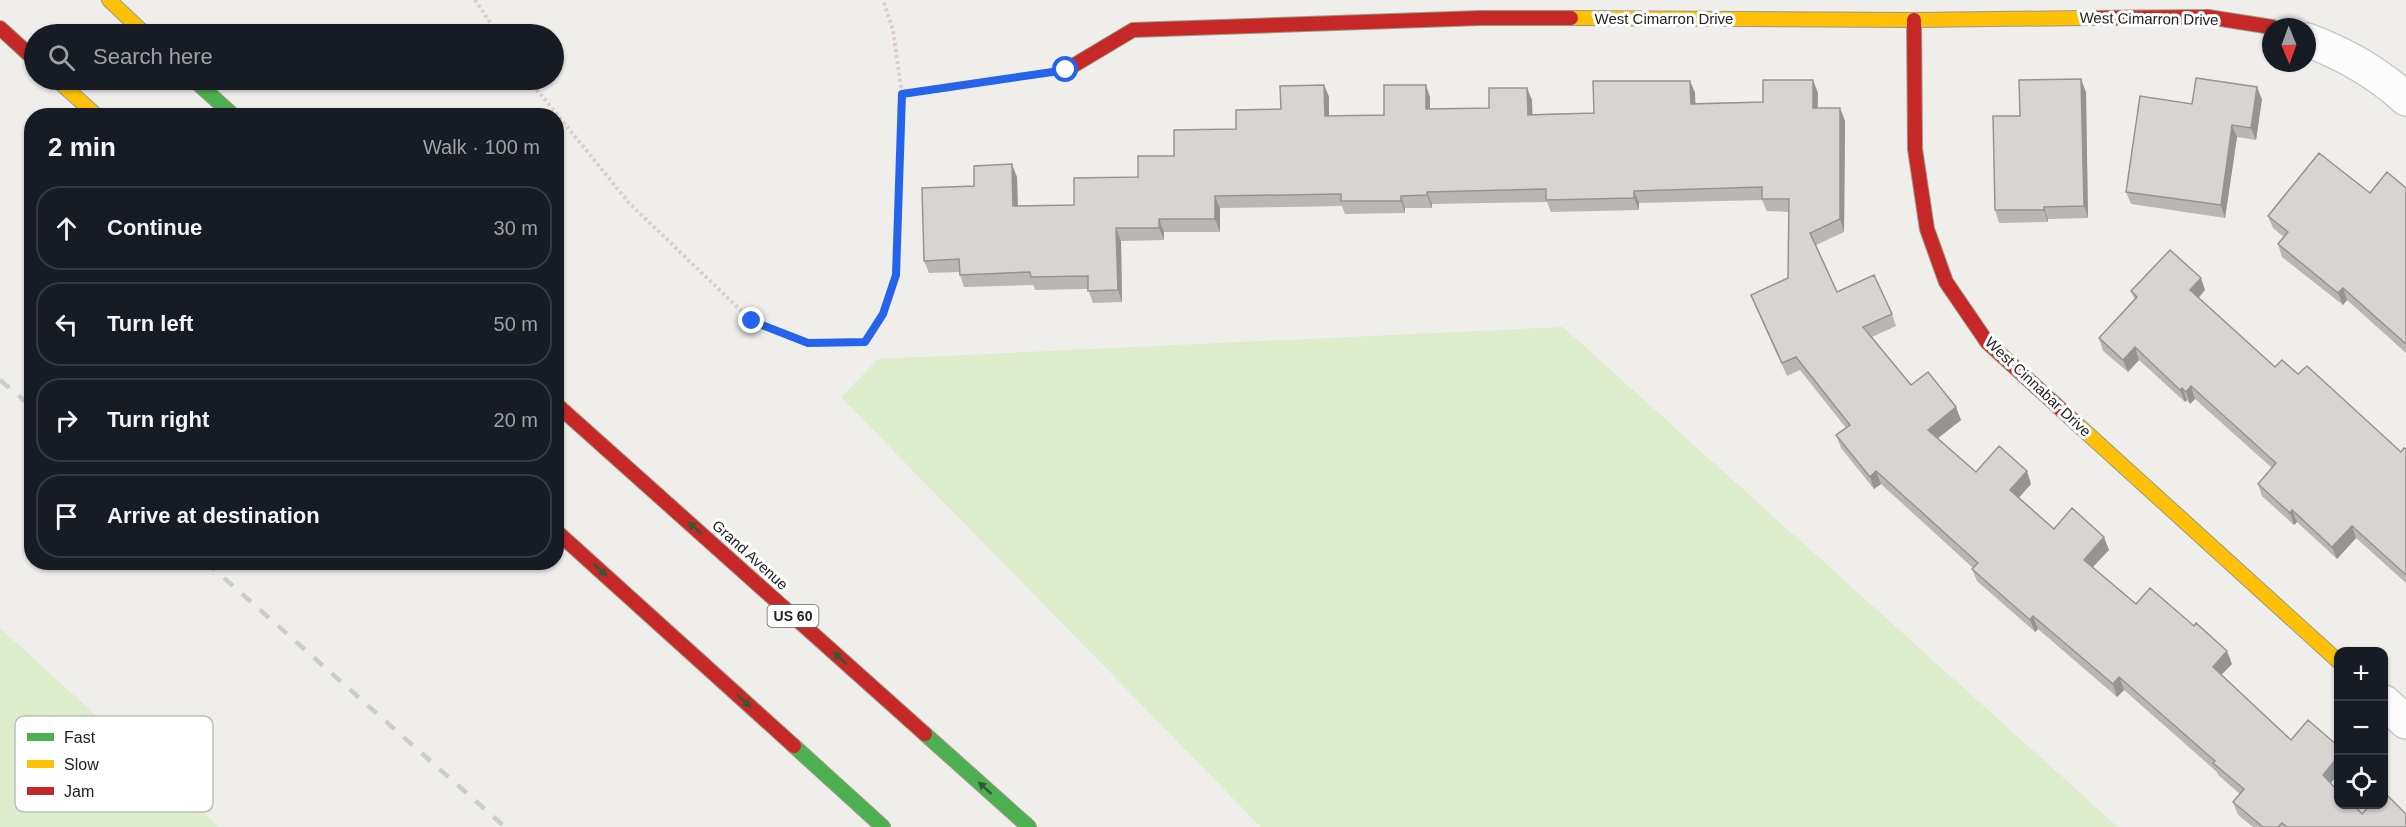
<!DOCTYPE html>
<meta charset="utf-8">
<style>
body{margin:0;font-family:Arial,sans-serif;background:#20242c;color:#f1f3f6}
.controls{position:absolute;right:18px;bottom:18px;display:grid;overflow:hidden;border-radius:12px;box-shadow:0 2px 4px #0004}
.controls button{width:54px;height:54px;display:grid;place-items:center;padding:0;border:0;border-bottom:2px solid #363941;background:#171b24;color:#f1f3f6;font:30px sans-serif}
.compass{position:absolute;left:2262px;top:18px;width:54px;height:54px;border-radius:50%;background:#171b24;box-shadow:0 2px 4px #0004;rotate:179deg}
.stop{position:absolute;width:18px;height:18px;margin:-14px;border:4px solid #2563eb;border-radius:50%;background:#fff}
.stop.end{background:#2563eb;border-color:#fff;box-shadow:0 2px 6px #0008}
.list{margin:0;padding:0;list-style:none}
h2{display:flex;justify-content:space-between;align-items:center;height:78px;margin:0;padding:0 24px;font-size:26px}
h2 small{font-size:20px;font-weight:400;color:#9ea1a6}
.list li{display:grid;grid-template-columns:39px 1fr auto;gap:18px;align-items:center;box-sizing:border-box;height:84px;margin:0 12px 12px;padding:0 12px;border:2px solid #363941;border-radius:24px}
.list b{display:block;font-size:22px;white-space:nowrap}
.list em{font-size:20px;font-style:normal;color:#9ea1a6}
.icon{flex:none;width:33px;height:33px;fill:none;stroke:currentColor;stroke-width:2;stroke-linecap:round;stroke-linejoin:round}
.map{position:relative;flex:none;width:2406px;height:827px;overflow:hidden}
.search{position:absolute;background:#171b24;box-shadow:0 2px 4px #0004;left:24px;top:24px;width:540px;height:66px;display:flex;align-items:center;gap:15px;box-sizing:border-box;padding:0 21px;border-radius:33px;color:#9ea1a6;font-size:22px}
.panel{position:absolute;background:#171b24;box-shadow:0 2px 4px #0004;left:24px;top:108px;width:540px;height:462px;border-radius:24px}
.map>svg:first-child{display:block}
</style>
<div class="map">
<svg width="2406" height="827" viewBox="0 0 2406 827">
<rect width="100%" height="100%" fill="#f0eeeb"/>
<path fill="#ddeccb" d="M 1563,327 L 2118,827 L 1261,827 L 841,397 L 878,359 Z
M 0,628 L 219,827 L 0,827 Z"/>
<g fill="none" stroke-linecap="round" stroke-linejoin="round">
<g stroke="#c9c8c7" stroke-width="36">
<path id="street" d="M 2307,40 C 2342,53 2378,73 2406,99
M 2384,702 L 2406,722"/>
</g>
<g stroke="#999a82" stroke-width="16">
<path id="fast" d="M 194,80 L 234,116
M 925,734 L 1029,827
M 794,746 L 883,827"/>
</g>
<g stroke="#999a82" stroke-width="16">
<path id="slow" d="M 109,0 L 145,34
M 1571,18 L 1914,20 L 2086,18
M 57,80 L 97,116
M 2077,424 L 2338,661"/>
</g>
<g stroke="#999a82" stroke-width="16">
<path id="jam" d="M 2086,18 L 2208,17 L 2272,27
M 1914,20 L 1915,149 L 1927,229 L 1946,282 L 1987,342 L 2077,424
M 0,28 L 34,59
M 1066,70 L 1133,30 L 1481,18 L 1571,18
M 556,404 L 925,734
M 556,531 L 794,746"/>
</g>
<path stroke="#dccecd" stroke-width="4" stroke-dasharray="3 3" stroke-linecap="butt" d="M 475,0 L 498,34
M 529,80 L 630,204 L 752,321 L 808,343 L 865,342 L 883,314 L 896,275 L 902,94 L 893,30 L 883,0
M 902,94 L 1031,75"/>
<use href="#street" stroke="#fdfcfc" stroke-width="33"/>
<use href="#fast" stroke="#4caf50" stroke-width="14"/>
<use href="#slow" stroke="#ffc107" stroke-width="14"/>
<use href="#jam" stroke="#c62828" stroke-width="14"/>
<path stroke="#ccc" stroke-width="4.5" stroke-dasharray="12 12" stroke-linecap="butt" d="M 0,380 L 32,407
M 206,562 L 505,827"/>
</g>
<path fill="#b9b6b5" d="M 1690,81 L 1695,93 L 1695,103 L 1763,102 L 1818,93 L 1818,108 L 1840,108 L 1845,121 L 1844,232 L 1816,245 L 1837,292 L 1892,314 L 1896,326 L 1872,337 L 1911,385 L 1961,420 L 1938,438 L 1976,472 L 2031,484 L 2019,497 L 2054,529 L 2109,550 L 2093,567 L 2136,604 L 2232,664 L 2221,675 L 2291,740 L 2338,774 L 2331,783 L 2362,814 L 2406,827 L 2253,827 L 2238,815 L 2233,802 L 2240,794 L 2218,775 L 2217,772 L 2124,690 L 2117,697 L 2038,629 L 2035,632 L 1977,581 L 1972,569 L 1973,568 L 1881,484 L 1874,489 L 1841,448 L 1836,435 L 1846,428 L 1800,370 L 1787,376 L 1756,308 L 1751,295 L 1788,278 L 1789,212 L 1767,211 L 1762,200 L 1639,203 L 1639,210 L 1551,212 L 1547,202 L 1432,204 L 1432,208 L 1405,208 L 1405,213 L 1345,214 L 1342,206 L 1220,208 L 1220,232 L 1164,232 L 1164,240 L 1121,241 L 1122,302 L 1093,303 L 1088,289 L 1035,290 L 1033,285 L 964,287 L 960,275 L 960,272 L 929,273 L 924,261 L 974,186 L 1017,177 L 1018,206 L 1074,205 L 1138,177 L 1174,156 L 1236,129 L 1281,109 L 1324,85 L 1329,97 L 1329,116 L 1384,115 L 1430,97 L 1430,109 L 1489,108 L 1527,88 L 1532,100 L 1532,114 L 1594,113 Z
M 2086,92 L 2088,218 L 2048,219 L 2048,222 L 1999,223 L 1995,210 L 2020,116 Z
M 2262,99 L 2256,140 L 2237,137 L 2225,218 L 2131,204 L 2126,192 L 2192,104 Z
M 2406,188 L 2406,353 L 2347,300 L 2343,305 L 2282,257 L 2278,244 L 2284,237 L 2273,228 L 2268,216 L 2370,193 Z
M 2201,278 L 2205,290 L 2199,298 L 2275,367 L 2298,374 L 2401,452 L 2406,449 L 2406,583 L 2356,538 L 2337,559 L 2297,522 L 2294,525 L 2262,496 L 2258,484 L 2272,468 L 2195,399 L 2190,404 L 2187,400 L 2185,402 L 2139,360 L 2128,372 L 2103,351 L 2099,338 L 2135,300 L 2131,291 Z"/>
<path fill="#969493" d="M 2081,79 L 2086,92 L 2088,218 L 2084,206 Z
M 1813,80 L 1818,93 L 1817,121 L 1813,108 Z
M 1690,81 L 1695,93 L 1696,116 L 1691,104 Z
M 1324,85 L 1329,97 L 1329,128 L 1325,116 Z
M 1426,85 L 1430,97 L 1430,122 L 1426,109 Z
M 2257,87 L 2262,99 L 2256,140 L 2251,128 Z
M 1527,88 L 1532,100 L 1533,127 L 1528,115 Z
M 1840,108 L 1845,121 L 1844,232 L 1840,219 Z
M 2232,125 L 2237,137 L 2225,218 L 2221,205 Z
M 1012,164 L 1017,177 L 1018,219 L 1013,206 Z
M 1634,191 L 1639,203 L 1639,210 L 1634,198 Z
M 1427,192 L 1432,204 L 1432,208 L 1427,195 Z
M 1215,196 L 1220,208 L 1220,232 L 1215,219 Z
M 1401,196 L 1405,208 L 1405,213 L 1401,201 Z
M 2044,207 L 2048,219 L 2048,222 L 2044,210 Z
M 1159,219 L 1164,232 L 1164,240 L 1159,228 Z
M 1116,228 L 1121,241 L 1122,302 L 1118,290 Z
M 2201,278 L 2205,290 L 2194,302 L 2190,290 Z
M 2343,288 L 2347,300 L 2343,305 L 2338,293 Z
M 2135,347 L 2139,360 L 2128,372 L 2123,360 Z
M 2191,386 L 2195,399 L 2190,404 L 2186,392 Z
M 2182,388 L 2187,400 L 2185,402 L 2180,390 Z
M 1956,407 L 1961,420 L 1933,442 L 1928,430 Z
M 1876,471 L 1881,484 L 1874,489 L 1870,477 Z
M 2027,471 L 2031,484 L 2015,502 L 2010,490 Z
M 2292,510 L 2297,522 L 2294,525 L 2290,513 Z
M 2352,526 L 2356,538 L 2337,559 L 2332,547 Z
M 2104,537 L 2109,550 L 2088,572 L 2084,560 Z
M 2033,616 L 2038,629 L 2035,632 L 2030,620 Z
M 2227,651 L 2232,664 L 2217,679 L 2213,667 Z
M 2119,677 L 2124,690 L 2117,697 L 2113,684 Z
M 2338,757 L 2338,774 L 2327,788 L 2323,775 Z"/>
<path fill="#d7d4d2" stroke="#969493" stroke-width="1.5" d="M 2196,78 L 2257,87 L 2251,128 L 2232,125 L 2221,205 L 2126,192 L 2140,96 L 2192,104 Z
M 2081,79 L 2084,206 L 2044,207 L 2044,210 L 1995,210 L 1993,116 L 2020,116 L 2019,80 Z
M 1763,80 L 1813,80 L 1813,108 L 1840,108 L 1840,219 L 1810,233 L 1837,292 L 1874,275 L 1892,314 L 1863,327 L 1911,385 L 1928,372 L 1956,407 L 1928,430 L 1976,472 L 1999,446 L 2027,471 L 2010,490 L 2054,529 L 2072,508 L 2104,537 L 2084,560 L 2136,604 L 2150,588 L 2194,626 L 2196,623 L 2227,651 L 2213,667 L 2291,740 L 2308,720 L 2338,746 L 2338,757 L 2323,775 L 2338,791 L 2338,804 L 2353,804 L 2362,814 L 2371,804 L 2384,804 L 2384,792 L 2406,814 L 2406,827 L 2287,827 L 2282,823 L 2278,827 L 2263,827 L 2233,802 L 2244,789 L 2213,763 L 2215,761 L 2119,677 L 2113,684 L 2033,616 L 2030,620 L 1972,569 L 1978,563 L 1876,471 L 1870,477 L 1836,435 L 1850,425 L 1796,357 L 1782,363 L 1751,295 L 1788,278 L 1789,199 L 1762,199 L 1762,187 L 1634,191 L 1634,198 L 1546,200 L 1546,189 L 1427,192 L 1427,195 L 1401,196 L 1401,201 L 1341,201 L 1341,194 L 1215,196 L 1215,219 L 1159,219 L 1159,228 L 1116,228 L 1118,290 L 1088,291 L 1088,276 L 1031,277 L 1030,272 L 960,275 L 959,259 L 924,261 L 922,188 L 974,186 L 974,166 L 1012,164 L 1013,206 L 1074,205 L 1074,178 L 1138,177 L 1138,156 L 1174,156 L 1174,130 L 1236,129 L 1236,110 L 1281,109 L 1280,86 L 1324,85 L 1325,116 L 1384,115 L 1384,85 L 1426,85 L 1426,109 L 1489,108 L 1489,88 L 1527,88 L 1528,115 L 1594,113 L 1593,81 L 1690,81 L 1691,104 L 1763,102 Z
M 2319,153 L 2370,193 L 2387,172 L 2406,188 L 2406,344 L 2343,288 L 2338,293 L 2278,244 L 2288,232 L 2268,216 Z
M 2170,250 L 2201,278 L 2190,290 L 2275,367 L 2282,360 L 2298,374 L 2307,366 L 2401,452 L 2404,448 L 2406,449 L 2406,575 L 2352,526 L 2332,547 L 2292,510 L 2290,513 L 2258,484 L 2276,463 L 2191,386 L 2186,392 L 2182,388 L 2180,390 L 2135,347 L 2123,360 L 2099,338 L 2137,297 L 2131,291 Z"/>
<defs><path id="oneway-solid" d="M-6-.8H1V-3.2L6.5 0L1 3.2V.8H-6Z" transform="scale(1.5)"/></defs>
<g fill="#335a34">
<use href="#oneway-solid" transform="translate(695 528) rotate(-138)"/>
<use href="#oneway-solid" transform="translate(600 570) rotate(42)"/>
<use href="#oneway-solid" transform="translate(840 658) rotate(-138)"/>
<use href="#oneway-solid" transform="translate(744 701) rotate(42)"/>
<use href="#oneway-solid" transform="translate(985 788) rotate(-138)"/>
</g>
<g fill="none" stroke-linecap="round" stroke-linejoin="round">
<path stroke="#2563eb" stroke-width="8" d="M 752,321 L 808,343 L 865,342 L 883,314 L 896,275 L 902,94 L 1066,70"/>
</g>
<g text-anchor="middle" stroke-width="6" stroke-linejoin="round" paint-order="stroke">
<rect fill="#fff" stroke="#646464" stroke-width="1.5" x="767.5" y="605" width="51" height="22" rx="4.5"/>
<g font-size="14" font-weight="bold" fill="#222">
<text x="793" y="621">US 60</text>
</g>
<g font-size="15" fill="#222" stroke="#fff">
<text x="1664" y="24">West Cimarron Drive</text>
<text transform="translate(2149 19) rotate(1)" y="5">West Cimarron Drive</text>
<text transform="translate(2038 387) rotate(43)" y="5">West Cinnabar Drive</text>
<text transform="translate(750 555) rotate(42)" y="5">Grand Avenue</text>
</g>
</g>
<rect x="15" y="716" width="198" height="96" rx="9" fill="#fff" stroke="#bdbdbd" stroke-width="1.5"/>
<rect x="27" y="733" width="27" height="8" fill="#4caf50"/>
<rect x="27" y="760" width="27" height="8" fill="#ffc107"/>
<rect x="27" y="787" width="27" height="8" fill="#c62828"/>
<g font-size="16" fill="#222">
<text x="64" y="743">Fast</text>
<text x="64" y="770">Slow</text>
<text x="64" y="797">Jam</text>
</g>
</svg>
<div class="controls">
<button>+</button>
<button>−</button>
<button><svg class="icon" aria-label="locate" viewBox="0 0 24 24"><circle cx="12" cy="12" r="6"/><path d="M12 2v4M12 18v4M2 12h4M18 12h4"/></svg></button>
</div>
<svg class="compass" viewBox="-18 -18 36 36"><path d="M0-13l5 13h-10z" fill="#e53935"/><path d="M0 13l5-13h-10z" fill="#9ea1a6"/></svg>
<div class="stop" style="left:1066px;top:70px"></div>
<div class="stop end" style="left:752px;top:321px"></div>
<div class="search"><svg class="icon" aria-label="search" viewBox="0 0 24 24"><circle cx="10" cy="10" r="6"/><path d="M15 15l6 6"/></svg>Search here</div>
<section class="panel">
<h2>2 min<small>Walk · 100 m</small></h2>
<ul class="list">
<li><svg class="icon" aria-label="ahead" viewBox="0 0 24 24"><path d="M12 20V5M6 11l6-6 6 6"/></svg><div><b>Continue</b></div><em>30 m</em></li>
<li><svg class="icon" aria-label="left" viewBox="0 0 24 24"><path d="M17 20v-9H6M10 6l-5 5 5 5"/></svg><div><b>Turn left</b></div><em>50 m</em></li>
<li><svg class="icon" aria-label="right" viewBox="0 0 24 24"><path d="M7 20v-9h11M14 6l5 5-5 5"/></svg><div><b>Turn right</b></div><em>20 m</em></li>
<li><svg class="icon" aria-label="arrive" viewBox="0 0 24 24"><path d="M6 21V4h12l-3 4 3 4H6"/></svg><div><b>Arrive at destination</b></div></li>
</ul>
</section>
</div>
